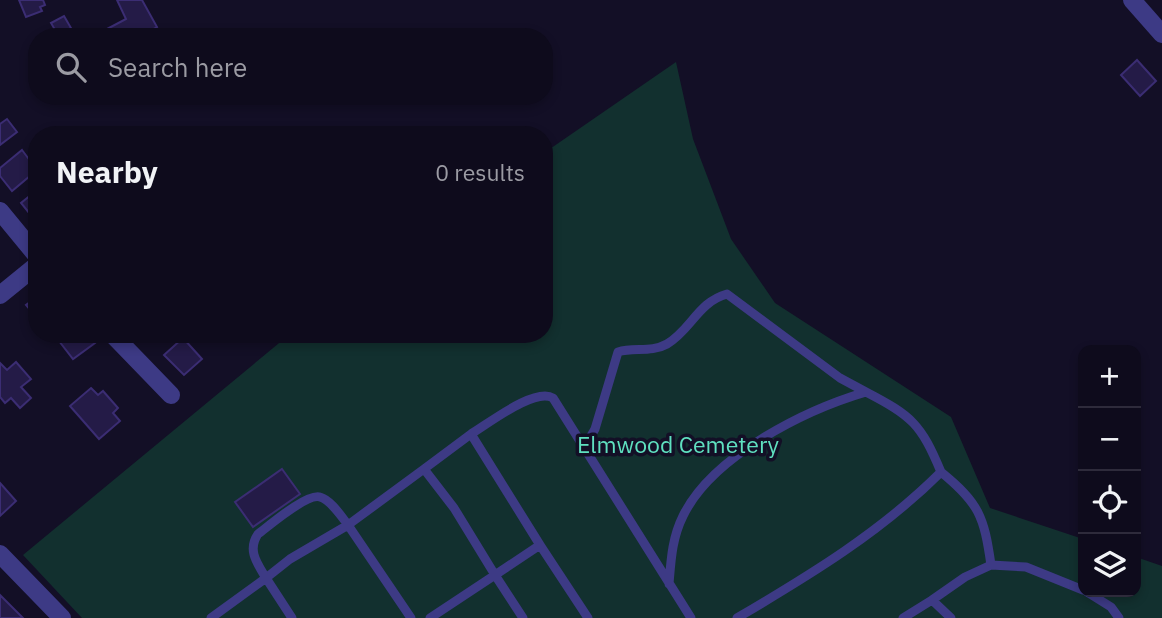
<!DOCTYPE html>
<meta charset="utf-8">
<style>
body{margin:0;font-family:"IBM Plex Sans",sans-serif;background:#1c1929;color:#f1f3f6}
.controls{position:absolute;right:21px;bottom:21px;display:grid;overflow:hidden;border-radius:14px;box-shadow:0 4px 10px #0003}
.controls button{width:63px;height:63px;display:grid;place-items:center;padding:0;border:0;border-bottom:2px solid #2e2b3b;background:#0e0b1c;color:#f1f3f6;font:35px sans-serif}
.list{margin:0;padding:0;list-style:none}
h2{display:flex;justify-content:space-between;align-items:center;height:91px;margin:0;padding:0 28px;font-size:30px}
h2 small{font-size:23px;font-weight:400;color:#9b9ba3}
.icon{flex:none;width:38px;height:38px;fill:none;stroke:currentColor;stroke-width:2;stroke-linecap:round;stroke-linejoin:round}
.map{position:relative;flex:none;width:1162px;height:618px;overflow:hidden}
.search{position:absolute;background:#0e0b1c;box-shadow:0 4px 10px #0003;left:28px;top:28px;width:525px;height:77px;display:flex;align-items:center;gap:18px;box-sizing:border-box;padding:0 24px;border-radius:28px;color:#9b9ba3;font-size:26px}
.panel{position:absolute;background:#0e0b1c;box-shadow:0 4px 10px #0003;left:28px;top:126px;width:525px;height:217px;border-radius:28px}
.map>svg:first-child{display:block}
</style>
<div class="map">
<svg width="1162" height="618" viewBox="0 0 1162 618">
<rect width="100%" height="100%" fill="#130f26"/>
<path fill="#12302f" d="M 676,62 L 693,139 L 731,239 L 775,303 L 951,417 L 990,508 L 1083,539 L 1083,592 L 1136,592 L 1136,557 L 1162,566 L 1162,618 L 82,618 L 23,555 L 290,334 L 544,334 L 544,153 Z"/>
<path fill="#241b47" stroke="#3b2d73" stroke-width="2" d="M 19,0 L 43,0 L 45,5 L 40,7 L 42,11 L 26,17 Z
M 117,0 L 142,0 L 157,27 L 139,37 L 111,37 L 107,29 L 126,19 Z
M 64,16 L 71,28 L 58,35 L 51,23 Z
M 1137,60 L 1156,81 L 1140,96 L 1121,75 Z
M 7,119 L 17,132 L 0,145 L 0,124 Z
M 22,150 L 37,170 L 12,191 L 0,176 L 0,168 Z
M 37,190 L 37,215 L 34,211 L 30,214 L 21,203 Z
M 37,297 L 37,318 L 26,305 Z
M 68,334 L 89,334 L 95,343 L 73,359 L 59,341 Z
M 183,338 L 202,359 L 184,375 L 164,355 Z
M 16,362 L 31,379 L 21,387 L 31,398 L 20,408 L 11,398 L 5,403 L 0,397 L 0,363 L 7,370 Z
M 91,388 L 98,395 L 103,391 L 118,408 L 113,413 L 120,421 L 99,439 L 70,406 Z
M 282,469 L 300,494 L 253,527 L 235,502 Z
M 0,483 L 16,501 L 0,516 Z
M 0,595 L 23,618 L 0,618 Z"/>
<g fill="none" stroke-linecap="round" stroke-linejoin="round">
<path stroke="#3d3a85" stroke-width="9" d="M 866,392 C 912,416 921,424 941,472
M 584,448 L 595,429 L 618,352 C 634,347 651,353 667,344 C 691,330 698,302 727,294 L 840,378 L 866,392 C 805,410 712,456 683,516 C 672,538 671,560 669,584
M 424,469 L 471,434
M 540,545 L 588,618
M 991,565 L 1026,567 L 1083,590
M 1087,592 L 1111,607 L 1119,618
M 211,618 L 266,578 C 257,563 247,550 258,534 C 270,525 307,493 320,497 C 331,500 341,516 348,525 L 424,469 L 454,508 L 495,575 L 430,618
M 292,618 L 266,578 L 290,559 L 348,525 L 411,618
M 523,618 L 495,575 L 540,545 L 471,434 C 488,424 535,387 553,398 L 691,618
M 737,618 C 810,575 881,532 941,472 C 979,503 984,516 991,565 L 965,577 L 932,600 L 951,618
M 903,618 L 932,600"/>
<path stroke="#3d3a85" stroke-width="18" d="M 1132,0 L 1162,34
M 0,211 L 37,256
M 0,295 L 37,265
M 112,334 L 171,395
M 0,554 L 62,618"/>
</g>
<g text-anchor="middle" stroke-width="7" stroke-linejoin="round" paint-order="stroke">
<g font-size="23" fill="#5fe0c0" stroke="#130f26">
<text x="678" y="453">Elmwood Cemetery</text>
</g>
</g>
</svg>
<div class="controls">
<button>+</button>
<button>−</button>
<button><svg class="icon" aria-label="locate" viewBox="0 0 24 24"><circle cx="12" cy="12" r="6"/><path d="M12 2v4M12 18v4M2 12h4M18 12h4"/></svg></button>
<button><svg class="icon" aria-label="layers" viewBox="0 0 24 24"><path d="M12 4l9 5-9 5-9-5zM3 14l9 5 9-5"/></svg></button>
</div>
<div class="search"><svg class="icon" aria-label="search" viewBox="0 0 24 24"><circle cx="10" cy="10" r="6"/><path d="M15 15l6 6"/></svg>Search here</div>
<section class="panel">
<h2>Nearby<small>0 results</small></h2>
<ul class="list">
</ul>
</section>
</div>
